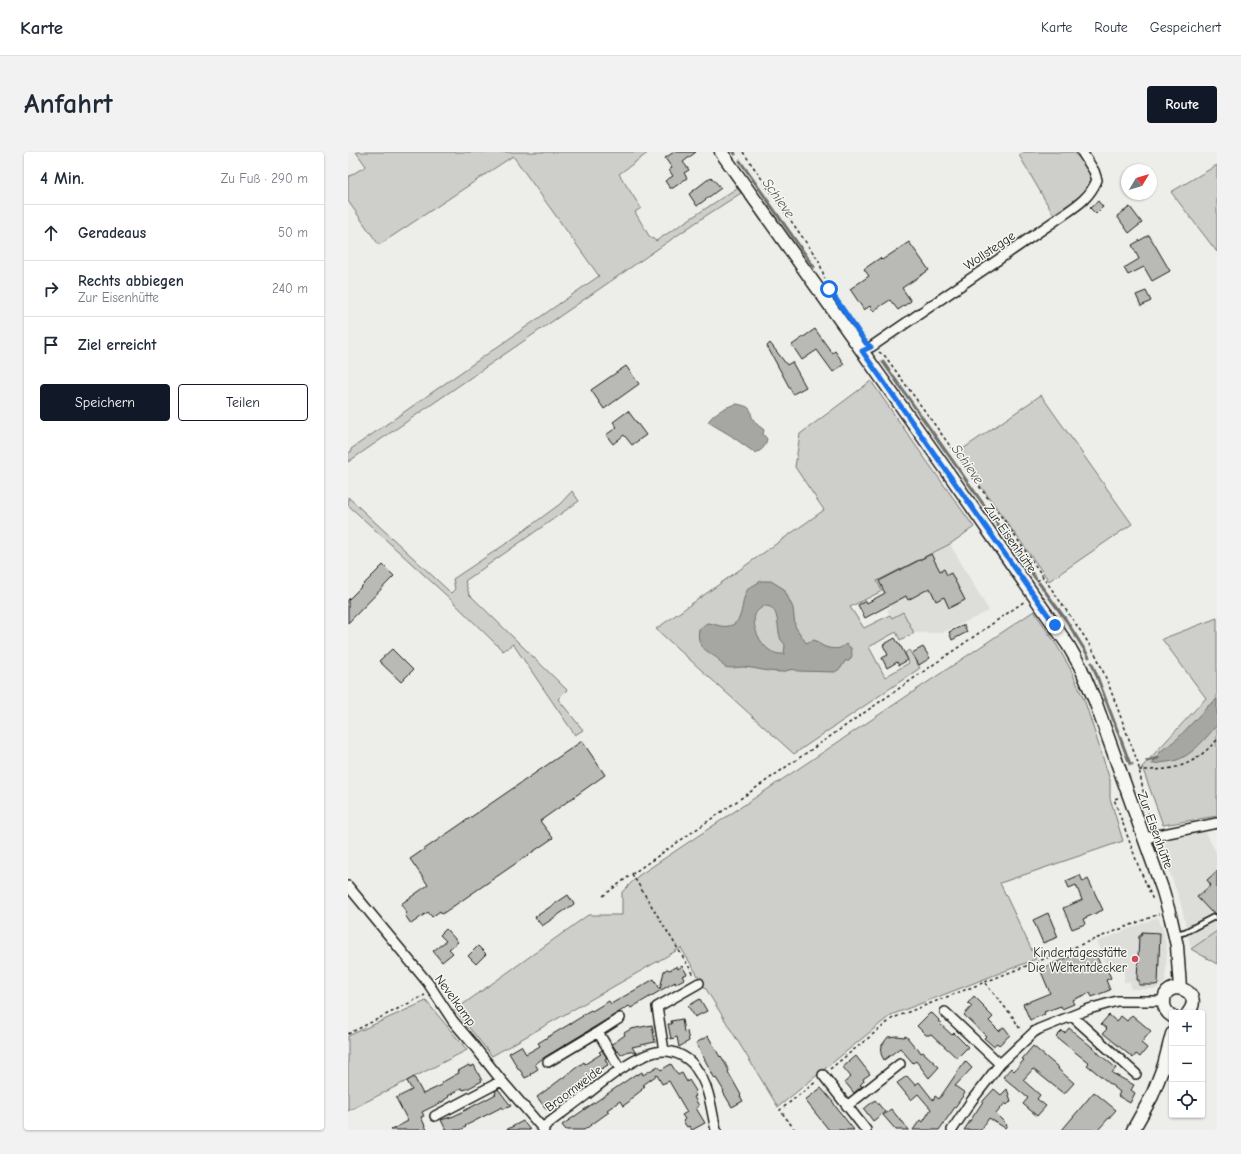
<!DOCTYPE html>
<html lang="de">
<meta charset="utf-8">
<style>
body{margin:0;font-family:"Comic Neue",sans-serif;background:#f2f2f3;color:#1f2937}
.controls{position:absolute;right:12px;bottom:12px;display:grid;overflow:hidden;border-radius:4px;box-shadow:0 1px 3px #0004}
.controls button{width:36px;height:36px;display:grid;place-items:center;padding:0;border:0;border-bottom:1px solid #e0e1e3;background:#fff;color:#1f2937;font:20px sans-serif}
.compass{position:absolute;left:773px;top:12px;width:36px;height:36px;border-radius:50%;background:#fff;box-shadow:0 1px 3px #0004;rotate:52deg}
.stop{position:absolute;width:12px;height:12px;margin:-9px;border:3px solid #1a73e8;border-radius:50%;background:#fff}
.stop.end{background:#1a73e8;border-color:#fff;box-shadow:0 1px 4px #0008}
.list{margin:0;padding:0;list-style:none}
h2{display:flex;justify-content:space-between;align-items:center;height:52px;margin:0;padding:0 16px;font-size:17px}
h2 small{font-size:13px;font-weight:400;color:#747a83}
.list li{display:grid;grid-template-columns:26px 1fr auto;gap:12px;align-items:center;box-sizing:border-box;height:56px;padding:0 16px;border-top:1px solid #e0e1e3}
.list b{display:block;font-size:15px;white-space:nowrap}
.list p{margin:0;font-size:13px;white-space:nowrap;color:#747a83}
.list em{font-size:13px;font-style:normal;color:#747a83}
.actions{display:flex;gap:8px;padding:12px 16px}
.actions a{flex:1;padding:9px 0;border:1px solid #111827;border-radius:4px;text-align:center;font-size:14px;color:#111827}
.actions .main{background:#111827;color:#fff}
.icon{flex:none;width:22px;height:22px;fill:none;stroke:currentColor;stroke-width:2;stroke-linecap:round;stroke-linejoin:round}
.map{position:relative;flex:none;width:869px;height:978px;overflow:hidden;border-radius:4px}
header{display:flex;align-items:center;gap:24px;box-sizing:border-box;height:56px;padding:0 20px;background:#fff;border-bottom:1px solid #e0e1e3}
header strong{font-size:19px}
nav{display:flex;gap:22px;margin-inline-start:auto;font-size:14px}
.intro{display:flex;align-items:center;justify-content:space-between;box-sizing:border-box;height:96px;padding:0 24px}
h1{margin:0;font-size:28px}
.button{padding:10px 18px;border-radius:4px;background:#111827;color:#fff;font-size:14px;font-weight:700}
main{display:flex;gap:24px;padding:0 24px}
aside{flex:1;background:#fff;border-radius:4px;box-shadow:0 1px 3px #0004}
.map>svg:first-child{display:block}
</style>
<header>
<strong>Karte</strong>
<nav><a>Karte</a><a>Route</a><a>Gespeichert</a></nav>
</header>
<div class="intro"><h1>Anfahrt</h1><a class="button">Route</a></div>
<main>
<aside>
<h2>4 Min.<small>Zu Fuß · 290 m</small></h2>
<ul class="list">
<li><svg class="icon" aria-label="ahead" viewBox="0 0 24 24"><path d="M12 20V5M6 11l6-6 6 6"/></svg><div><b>Geradeaus</b></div><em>50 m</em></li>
<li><svg class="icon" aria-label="right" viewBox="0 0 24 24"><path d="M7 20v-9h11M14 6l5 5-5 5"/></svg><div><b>Rechts abbiegen</b><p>Zur Eisenhütte</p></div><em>240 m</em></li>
<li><svg class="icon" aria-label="arrive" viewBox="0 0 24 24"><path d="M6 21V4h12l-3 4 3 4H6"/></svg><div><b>Ziel erreicht</b></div></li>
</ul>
<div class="actions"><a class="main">Speichern</a><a>Teilen</a></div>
</aside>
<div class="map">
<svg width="869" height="978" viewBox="0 0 869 978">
<rect width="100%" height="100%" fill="#edede9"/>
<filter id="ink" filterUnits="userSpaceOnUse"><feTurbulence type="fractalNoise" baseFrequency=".025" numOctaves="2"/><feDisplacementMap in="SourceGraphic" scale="8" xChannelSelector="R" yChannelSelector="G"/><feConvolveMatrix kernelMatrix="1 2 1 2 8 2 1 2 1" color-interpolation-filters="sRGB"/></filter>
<g filter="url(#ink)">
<path fill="#ddddda" d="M 602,392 L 641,459 L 594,481 L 566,481 L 555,460 L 544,466 L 539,458 L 543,455 L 529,429 Z
M 857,680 L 869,702 L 869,779 L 843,797 L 833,752 L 811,690 Z
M 810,765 L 816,781 L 819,800 L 817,830 L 808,837 L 783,837 L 782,830 L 776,830 L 776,817 L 759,817 L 749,790 Z"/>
<path fill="#cececb" stroke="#757574" d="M 8,0 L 301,0 L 271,22 L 293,56 L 287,60 L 301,84 L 308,89 L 389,36 L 393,41 L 356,65 L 0,310 L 0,301 L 4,299 L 3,297 L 251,124 L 165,4 L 31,93 L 0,49 L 0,25 L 18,14 Z
M 677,0 L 725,0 C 730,5 737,10 740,17 C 750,37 719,53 705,62 L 671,3 Z
M 869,13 L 869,100 L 823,40 Z
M 523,229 L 568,294 L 626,375 L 602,392 L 529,429 L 534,439 L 502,455 L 516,476 L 542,463 L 544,466 L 555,460 L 566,481 L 552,488 L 548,480 L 521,495 L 537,525 L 561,511 L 557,501 L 561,498 L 572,516 L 446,602 L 308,477 L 476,358 L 447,315 L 452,282 Z
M 693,243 L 784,372 L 701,429 L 609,301 Z
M 224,339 L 231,349 L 117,429 L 121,442 L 219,538 L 210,547 L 235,578 L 227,583 L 165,492 L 155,499 L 99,444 L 0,353 L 0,345 L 103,441 L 107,437 L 105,427 L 159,391 L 212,352 Z
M 686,459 L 708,492 L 722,516 L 737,550 L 762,628 L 762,646 L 775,689 L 652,731 L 688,807 L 543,863 L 430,955 L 333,796 L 144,904 L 107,858 L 240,763 L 274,763 L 274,740 L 290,724 Z
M 869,466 L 869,664 L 815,673 L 794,615 L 858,546 L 814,487 Z
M 869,779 L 869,812 L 843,797 Z
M 78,849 L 119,898 L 0,959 L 0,884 Z"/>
<path fill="#a6a6a3" stroke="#6f6f6d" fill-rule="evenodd" d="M 389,252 C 410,256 398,260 408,271 C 410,274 413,275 416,278 L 415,282 L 419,287 C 417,295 415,298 407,301 L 382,283 L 360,270 C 365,261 379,254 389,252 Z
M 413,429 L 423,429 L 436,437 L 445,456 L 447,474 L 458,491 L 465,488 L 469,489 C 473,495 484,498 492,496 C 492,496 497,493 498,492 L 503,496 C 504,501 505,505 501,509 L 497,509 L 493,516 L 487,520 L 450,519 C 443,515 439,520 432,520 C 420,520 408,516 396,515 C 389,515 383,517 377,515 C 373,513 372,508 369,506 C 357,498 348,494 351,477 L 359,471 C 366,471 373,476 381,474 C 397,471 392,448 400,437 C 402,435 410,431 413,429 ZM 416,454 C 433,453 428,477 433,488 C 433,488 437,492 437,493 L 436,502 C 433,502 429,502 427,501 C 414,497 403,475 407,463 C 408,459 413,456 416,454 Z
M 869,547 L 869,573 C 857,587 844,604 826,609 C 819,610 811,611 804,612 L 813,599 L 829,587 L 860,554 Z"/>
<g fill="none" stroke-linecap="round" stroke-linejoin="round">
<path stroke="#6f6f6d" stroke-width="3" d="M 386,0 L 387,2
M 392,9 L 466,115
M 535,210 L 688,427
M 691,431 L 718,468 L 741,505
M 744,511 L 782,612 L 784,612
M 799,609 L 810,606"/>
</g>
<path fill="#b9b9b6" stroke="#1c1c1c" d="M 326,0 L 348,0 L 335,10 L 341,18 L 336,21 L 339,26 L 325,36 L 322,36 L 317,29 L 325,24 L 321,18 L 324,16 L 317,6 Z
M 363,25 L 373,36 L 349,54 L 341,42 Z
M 750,49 L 755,55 L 748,62 L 742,56 Z
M 782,55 L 794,71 L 781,81 L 769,64 Z
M 801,83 L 822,119 L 804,129 L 796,115 L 780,123 L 776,116 L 791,107 L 784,93 Z
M 561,90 L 581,118 L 554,136 L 563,149 L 550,158 L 542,148 L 525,159 L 522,154 L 516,158 L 502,137 L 521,124 L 516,117 L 532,106 L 534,108 Z
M 798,139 L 803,149 L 793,154 L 788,143 Z
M 467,177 L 484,201 L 487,199 L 496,212 L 485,220 L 469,198 L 454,208 L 444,193 Z
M 422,191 L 439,213 L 444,210 L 458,235 L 445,242 L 419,194 Z
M 278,214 L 291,232 L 256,257 L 243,238 Z
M 280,259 L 298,283 L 284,293 L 276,283 L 265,292 L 258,283 L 269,275 L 265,270 Z
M 583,402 L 592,419 L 596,417 L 599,423 L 603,421 L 617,448 L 601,456 L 596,445 L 588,449 L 582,436 L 560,448 L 558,444 L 517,466 L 510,453 L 518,449 L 519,451 L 537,441 L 531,429 Z
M 35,413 L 46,424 L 0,471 L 0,448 Z
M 616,473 L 619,480 L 604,488 L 601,480 Z
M 547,486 L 550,491 L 551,491 L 560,508 L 551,513 L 549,510 L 539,516 L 534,506 L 540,503 L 535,493 Z
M 575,495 L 582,506 L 571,513 L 564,501 Z
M 44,497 L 65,518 L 53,530 L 31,509 Z
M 234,589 L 257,623 L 192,669 L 205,686 L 94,762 L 92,759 L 84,765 L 80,760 L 63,772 L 57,763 L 59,761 L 53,752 L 80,733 L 62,707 Z
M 869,719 L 869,763 L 864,759 L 863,760 L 849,745 L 863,733 L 859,728 Z
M 732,723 L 735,730 L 740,727 L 755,758 L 735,767 L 737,772 L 724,777 L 715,756 L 734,748 L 728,733 L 721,736 L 718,729 Z
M 220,743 L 226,752 L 194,774 L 187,765 Z
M 700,761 L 710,785 L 695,791 L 685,768 Z
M 98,777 L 110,790 L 101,797 L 105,801 L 94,810 L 85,799 L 98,789 L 92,783 Z
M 794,780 L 812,781 L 810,832 L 807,833 L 791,833 L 791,828 L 789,828 L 791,784 L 793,784 Z
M 130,794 L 138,802 L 128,812 L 120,804 Z
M 741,800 L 742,802 L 747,800 L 754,817 L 758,815 L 763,826 L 758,828 L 762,838 L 744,845 L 742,841 L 724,848 L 726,852 L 714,857 L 713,854 L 696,860 L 697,862 L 682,868 L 675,852 L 702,841 L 692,817 L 726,803 L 727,806 Z
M 329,814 L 330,817 L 334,814 L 339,822 L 334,824 L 336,827 L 327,832 L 327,830 L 283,856 L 281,854 L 197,905 L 187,912 L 190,917 L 182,922 L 183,923 L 177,926 L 172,918 L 171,918 L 161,901 L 173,894 L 178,902 L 192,894 L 190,891 L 235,864 L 234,863 L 243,858 L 244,859 L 261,849 L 263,852 L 306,827 L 312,837 L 316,819 L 319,817 L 322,818 Z
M 626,844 L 636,854 L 635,855 L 645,865 L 641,869 L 651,879 L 656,875 L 662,883 L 651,893 L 649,891 L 645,894 L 636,886 L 638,884 L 616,863 L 624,854 L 620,851 Z
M 352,847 L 359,859 L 347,865 L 340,854 Z
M 582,861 L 583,862 L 584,861 L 591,868 L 590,869 L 593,871 L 592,872 L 604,883 L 606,881 L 620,895 L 609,906 L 583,882 L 581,883 L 578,883 L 569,874 Z
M 761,863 L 769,870 L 773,864 L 779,869 L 784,863 L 803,879 L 793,891 L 799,896 L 792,905 L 788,902 L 785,906 L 755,881 L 759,877 L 753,872 Z
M 334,867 L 336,880 L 339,879 L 341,889 L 331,895 L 329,885 L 323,887 L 320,872 L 324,872 L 323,869 Z
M 304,873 L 307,890 L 284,895 L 288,901 L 280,899 L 273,903 L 270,899 L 269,900 L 264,892 L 277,883 L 276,881 L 283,877 Z
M 721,876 L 750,900 L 750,901 L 768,916 L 764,921 L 786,933 L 783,938 L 787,941 L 782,951 L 770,944 L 772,940 L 739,913 L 741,911 L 708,885 L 714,879 L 717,881 Z
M 360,884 L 372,905 L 373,904 L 376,909 L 381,919 L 380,920 L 393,943 L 392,944 L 395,949 L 384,955 L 375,940 L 376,939 L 368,926 L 367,927 L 348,891 Z
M 549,884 L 556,885 L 558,884 L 568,896 L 569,895 L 573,901 L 575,900 L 591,915 L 581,926 L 568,909 L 565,911 L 552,896 L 536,908 L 533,902 L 534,893 L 540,885 Z
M 685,894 L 711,916 L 710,917 L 726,931 L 716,942 L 685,917 L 675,928 L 692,943 L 689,947 L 698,954 L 689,964 L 675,952 L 680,946 L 655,925 L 663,916 L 666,919 L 676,908 L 674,907 Z
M 254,898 L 259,906 L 257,907 L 260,913 L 246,921 L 237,928 L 237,931 L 230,936 L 227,935 L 199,958 L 189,945 L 236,910 L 237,912 L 253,902 L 251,900 Z
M 508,904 L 522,922 L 515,927 L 516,929 L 512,933 L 514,934 L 506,941 L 497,930 L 503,925 L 495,915 Z
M 617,909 L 624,916 L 607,934 L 617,941 L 591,978 L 565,978 L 572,968 L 575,970 L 583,957 L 570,942 L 563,948 L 549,931 L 559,924 L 567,933 L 571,930 L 585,948 L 587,944 L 591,947 Z
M 323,912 L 330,923 L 334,921 L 339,930 L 341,928 L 348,939 L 346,940 L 348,944 L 346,945 L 351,954 L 348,956 L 357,971 L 344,978 L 341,974 L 339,975 L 335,969 L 337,967 L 334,963 L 339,960 L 321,929 L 314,932 L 309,923 L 295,933 L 297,934 L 293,937 L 294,938 L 281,948 L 282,949 L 275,954 L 272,949 L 259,958 L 261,960 L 236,978 L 218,978 L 214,973 L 288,922 L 289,923 L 294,920 L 295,923 L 310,914 L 313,918 Z
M 121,913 L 122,915 L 126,913 L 134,929 L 119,937 L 115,938 L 114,936 L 100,944 L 101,945 L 96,948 L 96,949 L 74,960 L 76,964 L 73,965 L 79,978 L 43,978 L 60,969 L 48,946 L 64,938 L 59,929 L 66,925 L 75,942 L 94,933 L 93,931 L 107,923 L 111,921 L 110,919 Z
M 473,936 L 485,950 L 488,955 L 506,978 L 481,978 L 457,948 Z
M 150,937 L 163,954 L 156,957 L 154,955 L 117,974 L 118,975 L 112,978 L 98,978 L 93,968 L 106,964 L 137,948 L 148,942 L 147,939 Z
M 646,937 L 653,943 L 659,937 L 663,949 L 659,953 L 657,951 L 648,962 L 659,973 L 657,976 L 641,966 L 633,978 L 616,978 L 636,948 Z
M 746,940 L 768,958 L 750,978 L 714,978 Z
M 527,948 L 537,960 L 525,969 L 516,957 Z
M 543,957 L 553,969 L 554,969 L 561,978 L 548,978 L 535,963 Z
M 175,969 L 182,978 L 158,978 Z"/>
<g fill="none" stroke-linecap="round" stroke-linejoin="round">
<g stroke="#1c1c1c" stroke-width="8">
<path id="lane" d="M 828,782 L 837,780 L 866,765"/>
</g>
<g stroke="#1c1c1c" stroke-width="12">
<path id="street" d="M 514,199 L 523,195 L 708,68 C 726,55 740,49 749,28 L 746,19 L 734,0
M 796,686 L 869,671
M 0,734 L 80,831 L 105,869 L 123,890 L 153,928 L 196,978
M 597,860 L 652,912
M 724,864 L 788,922
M 316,899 L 309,855 L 351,831
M 200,910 L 250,880
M 272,917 L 250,880 L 272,866
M 475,923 L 518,978
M 499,954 L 552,912
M 87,964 L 146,933 L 153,928
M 194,976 C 209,965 223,954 238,943 C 256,929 292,899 316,899 C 329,899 343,907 349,918 C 362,936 363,957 368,978
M 604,978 L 624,948 L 652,912 L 686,880 L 691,877 L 741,857 L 769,849 L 815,849"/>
</g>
<g stroke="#1c1c1c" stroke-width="15">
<path id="secondary" d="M 373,0 L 597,316 L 720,493 L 732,514 L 747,549 L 815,739 L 823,767 L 829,794 L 832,836
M 824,864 C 819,861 816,857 816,851 C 815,824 859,838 840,861
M 785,978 L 804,944 L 816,913 L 824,882"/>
</g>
<path stroke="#1c1c1c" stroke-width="1.5" stroke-dasharray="3 3" stroke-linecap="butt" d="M 395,0 L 471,109 L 477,127
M 531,200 L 537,204 L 660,374 L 736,484 L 749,505 L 760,531 L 790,611 L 795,638 L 801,665
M 689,429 L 695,425
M 791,618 C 811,618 830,618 847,607 C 855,602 862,595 869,588
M 770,646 L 766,647 L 790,713 L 805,748
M 284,722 L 346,823
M 255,744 L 284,722 L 677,449
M 637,831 L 665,865 L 673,879
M 0,882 L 77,843
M 482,917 L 545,866 L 811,762
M 447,978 L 432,958 L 469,929"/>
<use href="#lane" stroke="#f6f6f2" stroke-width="4.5"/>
<use href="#street" stroke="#f6f6f2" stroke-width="9"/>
<use href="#secondary" stroke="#f6f6f2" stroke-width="12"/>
</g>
</g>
<g fill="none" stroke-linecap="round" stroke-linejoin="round" filter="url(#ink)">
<path stroke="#1a73e8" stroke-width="5" d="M 481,137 L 518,191 L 523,195 L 514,199 L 707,473"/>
</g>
<circle fill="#d1495b" stroke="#f6f6f2" stroke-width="1.5" cx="787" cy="807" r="4"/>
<g text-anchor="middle" stroke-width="3" stroke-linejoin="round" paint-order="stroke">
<g font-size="13" fill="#1c1c1c" stroke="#f6f6f2">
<text transform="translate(641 98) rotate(-34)" y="5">Wollstegge</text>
<text transform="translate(663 386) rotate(55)" y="5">Zur Eisenhütte</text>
<text transform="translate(808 678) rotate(70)" y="5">Zur Eisenhütte</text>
<text transform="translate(108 848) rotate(54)" y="5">Nevelkamp</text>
<text transform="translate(225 936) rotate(-37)" y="5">Braomweide</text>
</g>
<g font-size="13" fill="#1c1c1c" stroke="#f6f6f2" text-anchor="end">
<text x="779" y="805">Kindertagesstätte<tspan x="779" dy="15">Die Weltentdecker</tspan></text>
</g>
<g font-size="14" font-style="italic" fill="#535352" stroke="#f6f6f2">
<text transform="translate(431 46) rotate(55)" y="5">Schieve</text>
<text transform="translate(620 312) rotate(55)" y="5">Schieve</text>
</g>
</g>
</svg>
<div class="controls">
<button>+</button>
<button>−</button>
<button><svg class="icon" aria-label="locate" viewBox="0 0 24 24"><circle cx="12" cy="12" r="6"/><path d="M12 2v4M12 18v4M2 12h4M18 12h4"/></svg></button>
</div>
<svg class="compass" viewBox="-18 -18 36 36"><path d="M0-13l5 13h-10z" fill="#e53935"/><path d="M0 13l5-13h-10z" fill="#747a83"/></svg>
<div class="stop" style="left:481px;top:137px"></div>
<div class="stop end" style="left:707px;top:473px"></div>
</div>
</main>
